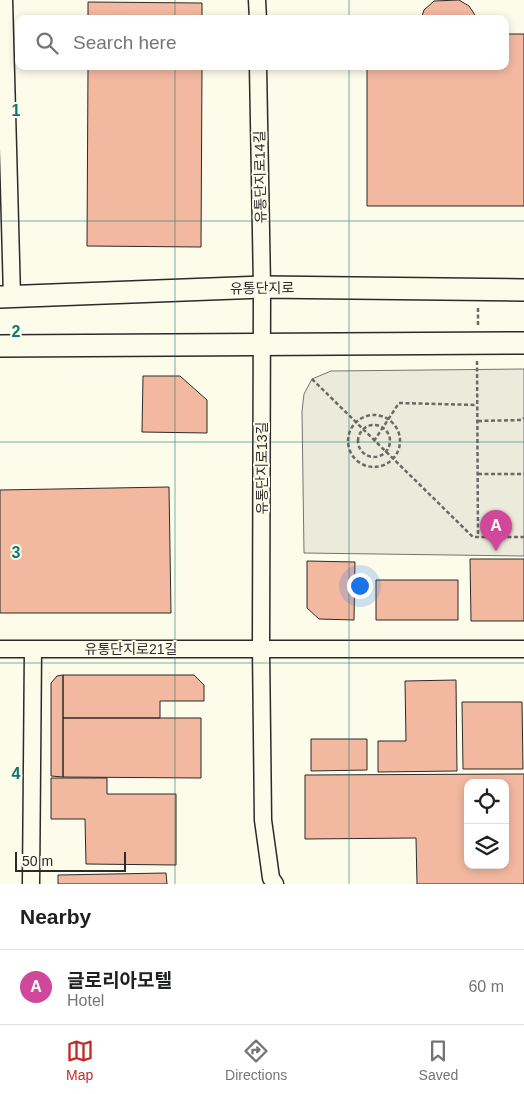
<!DOCTYPE html>
<meta charset="utf-8">
<style>
body{margin:0;font-family:Helvetica,"Noto Sans KR",sans-serif;background:#f6f6f6;color:#202124}
.controls{position:absolute;right:15px;bottom:15px;display:grid;overflow:hidden;border-radius:10px;box-shadow:0 2px 8px #0003}
.controls button{width:45px;height:45px;display:grid;place-items:center;padding:0;border:0;border-bottom:1px solid #e0e0e0;background:#fff;color:#202124;font:25px sans-serif}
.scale{position:absolute;left:15px;bottom:12px;width:111px;box-sizing:border-box;padding-left:5px;border:2px solid #2b2b2b;border-top:0;font-size:14px;line-height:18px;white-space:nowrap;color:#2b2b2b;-webkit-text-stroke:4px #fdfbea;paint-order:stroke}
.you{position:absolute;left:359px;top:585px;width:18px;height:18px;margin:-12px;border:4px solid #fff;border-radius:50%;background:#1a73e8;box-shadow:0 0 0 8px #1a73e833}
.badge{display:grid;place-items:center;width:32px;height:32px;border-radius:50%;background:#c62828;color:#fff;font-size:16px;font-weight:700}
.pin{position:absolute;translate:-50% -41px;filter:drop-shadow(0 1px 2px #0008)}
.pin::after{content:'';position:absolute;top:26px;width:18px;height:15px;background:inherit;clip-path:polygon(0 0,100% 0,50% 100%)}
.list{margin:0;padding:0;list-style:none}
h2{display:flex;justify-content:space-between;align-items:center;height:65px;margin:0;padding:0 20px;font-size:21px}
h2 small{font-size:16px;font-weight:400;color:#757577}
.list li{display:grid;grid-template-columns:32px 1fr auto;gap:15px;align-items:center;box-sizing:border-box;height:75px;padding:0 20px;border-top:1px solid #e0e0e0}
.list b{display:block;font-size:19px;white-space:nowrap}
.list p{margin:0;font-size:16px;white-space:nowrap;color:#757577}
.list em{font-size:16px;font-style:normal;color:#757577}
.icon{flex:none;width:28px;height:28px;fill:none;stroke:currentColor;stroke-width:2;stroke-linecap:round;stroke-linejoin:round}
.map{position:relative;flex:none;width:524px;height:884px;overflow:hidden}
.search{position:absolute;background:#fff;box-shadow:0 2px 8px #0003;left:15px;right:15px;top:15px;height:55px;display:flex;align-items:center;gap:12px;box-sizing:border-box;padding:0 18px;border-radius:10px;color:#757577;font-size:19px}
.sheet{height:140px;background:#fff}
nav{display:flex;justify-content:space-around;align-items:center;box-sizing:border-box;height:70px;border-top:1px solid #e0e0e0;background:#fff;font-size:14px;color:#757577}
nav a{display:grid;justify-items:center;gap:2px}
nav .on{color:#c62828}
.map>svg:first-child{display:block}
</style>
<div class="map">
<svg width="524" height="884" viewBox="0 0 524 884">
<rect width="100%" height="100%" fill="#fdfbea"/>
<path fill="#ecebdb" stroke="#74746e" d="M 524,369 L 524,556 L 304,553 L 302,411 L 304,394 L 312,379 L 331,371 Z"/>
<path fill="#f2b8a0" stroke="#2b2b2b" fill-rule="evenodd" d="M 459,0 L 469,6 L 475,15 L 476,19 L 421,19 L 424,10 L 434,1 Z
M 88,2 L 202,3 L 202,19 L 88,19 Z
M 505,34 L 524,34 L 524,206 L 367,206 L 367,66 L 505,66 Z
M 88,66 L 202,66 L 201,247 L 87,246 Z
M 143,376 L 180,376 L 207,400 L 207,433 L 142,432 Z
M 169,487 L 171,613 L 0,613 L 0,490 Z
M 470,559 L 524,559 L 524,621 L 471,621 Z
M 307,561 L 355,562 L 354,620 L 319,619 L 307,608 Z
M 376,580 L 458,580 L 458,620 L 376,620 Z
M 63,675 L 194,675 L 204,685 L 204,701 L 160,701 L 160,718 L 63,718 Z
M 63,675 L 63,777 L 51,776 L 51,683 L 57,676 Z
M 456,680 L 457,771 L 378,772 L 378,741 L 406,741 L 405,681 Z
M 462,702 L 522,702 L 523,769 L 463,769 Z
M 63,718 L 201,718 L 201,778 L 63,777 Z
M 311,739 L 367,739 L 367,770 L 311,771 Z
M 524,774 L 524,884 L 417,884 L 416,838 L 305,839 L 305,775 ZM 468,783 L 505,783 L 505,865 L 468,865 Z
M 51,778 L 107,778 L 107,794 L 176,794 L 176,865 L 86,864 L 85,819 L 51,819 Z
M 166,873 L 167,884 L 58,884 L 58,875 Z"/>
<g fill="none" stroke-linecap="round" stroke-linejoin="round">
<g stroke="#2b2b2b" stroke-width="19">
<path id="minor" d="M 4,0 L 12,297
M 257,0 L 258,19
M 258,66 L 262,287 L 261,649 L 263,820 L 271,878 L 275,884
M 0,649 L 524,649
M 31,884 L 33,649"/>
</g>
<g stroke="#2b2b2b" stroke-width="24">
<path id="major" d="M 0,297 L 262,287 L 524,290
M 0,346 L 524,343"/>
</g>
<path stroke="#6a6964" stroke-width="2.5" stroke-dasharray="4 2.5" stroke-linecap="butt" d="M 478,325 L 478,306
M 477,361 L 478,537
M 312,379 L 473,537 L 524,537
M348 441a26 26 0 1 1 52 0a26 26 0 1 1-52 0Z
M 478,421 L 522,420 L 524,418
M358 441a16 16 0 1 1 32 0a16 16 0 1 1-32 0Z
M 374,441 L 399,403 L 477,405
M 478,474 L 524,474"/>
<use href="#minor" stroke="#fdfbea" stroke-width="16"/>
<use href="#major" stroke="#fdfbea" stroke-width="21"/>
</g>
<path fill="none" stroke="#0f766e" stroke-width="1" stroke-opacity="0.55" d="M 175,0 L 175,19M 349,0 L 349,19M 175,66 L 175,884M 349,66 L 349,884M 0,221 L 524,221M 0,442 L 524,442M 0,663 L 524,663"/>
<g text-anchor="middle" stroke-width="4" stroke-linejoin="round" paint-order="stroke">
<g font-size="14" fill="#2b2b2b" stroke="#fdfbea">
<text transform="translate(260 177) rotate(-91)" y="5">유통단지로14길</text>
<text transform="translate(262 288) rotate(-1)" y="5">유통단지로</text>
<text transform="translate(262 468) rotate(-90)" y="5">유통단지로13길</text>
<text x="131" y="654">유통단지로21길</text>
</g>
</g>
<g font-size="16" text-anchor="middle" font-weight="bold" fill="#0f766e" stroke="#fdfbea" stroke-width="4" stroke-linejoin="round" paint-order="stroke">
<text x="16" y="116">1</text>
<text x="16" y="337">2</text>
<text x="16" y="558">3</text>
<text x="16" y="779">4</text>
</g>
</svg>
<div class="controls">
<button><svg class="icon" aria-label="locate" viewBox="0 0 24 24"><circle cx="12" cy="12" r="6"/><path d="M12 2v4M12 18v4M2 12h4M18 12h4"/></svg></button>
<button><svg class="icon" aria-label="layers" viewBox="0 0 24 24"><path d="M12 4l9 5-9 5-9-5zM3 14l9 5 9-5"/></svg></button>
</div>
<div class="scale">50 m</div>
<div class="you"></div>
<div class="pin badge" style="left:496px;top:551px;background:#d1479c">A</div>
<div class="search"><svg class="icon" aria-label="search" viewBox="0 0 24 24"><circle cx="10" cy="10" r="6"/><path d="M15 15l6 6"/></svg>Search here</div>
</div>
<section class="sheet">
<h2>Nearby<small></small></h2>
<ul class="list">
<li><span class="badge" style="background:#d1479c">A</span><div><b>글로리아모텔</b><p>Hotel</p></div><em>60 m</em></li>
</ul>
</section>
<nav>
<a class="on"><svg class="icon" aria-label="map" viewBox="0 0 24 24"><path d="M3 6l6-2 6 2 6-2v14l-6 2-6-2-6 2zM9 4v14M15 6v14"/></svg>Map</a>
<a><svg class="icon" aria-label="directions" viewBox="0 0 24 24"><path d="M12 3l9 9-9 9-9-9zM9 14v-3h6M13 9l2 2-2 2"/></svg>Directions</a>
<a><svg class="icon" aria-label="saved" viewBox="0 0 24 24"><path d="M7 4h10v16l-5-4-5 4z"/></svg>Saved</a>
</nav>
